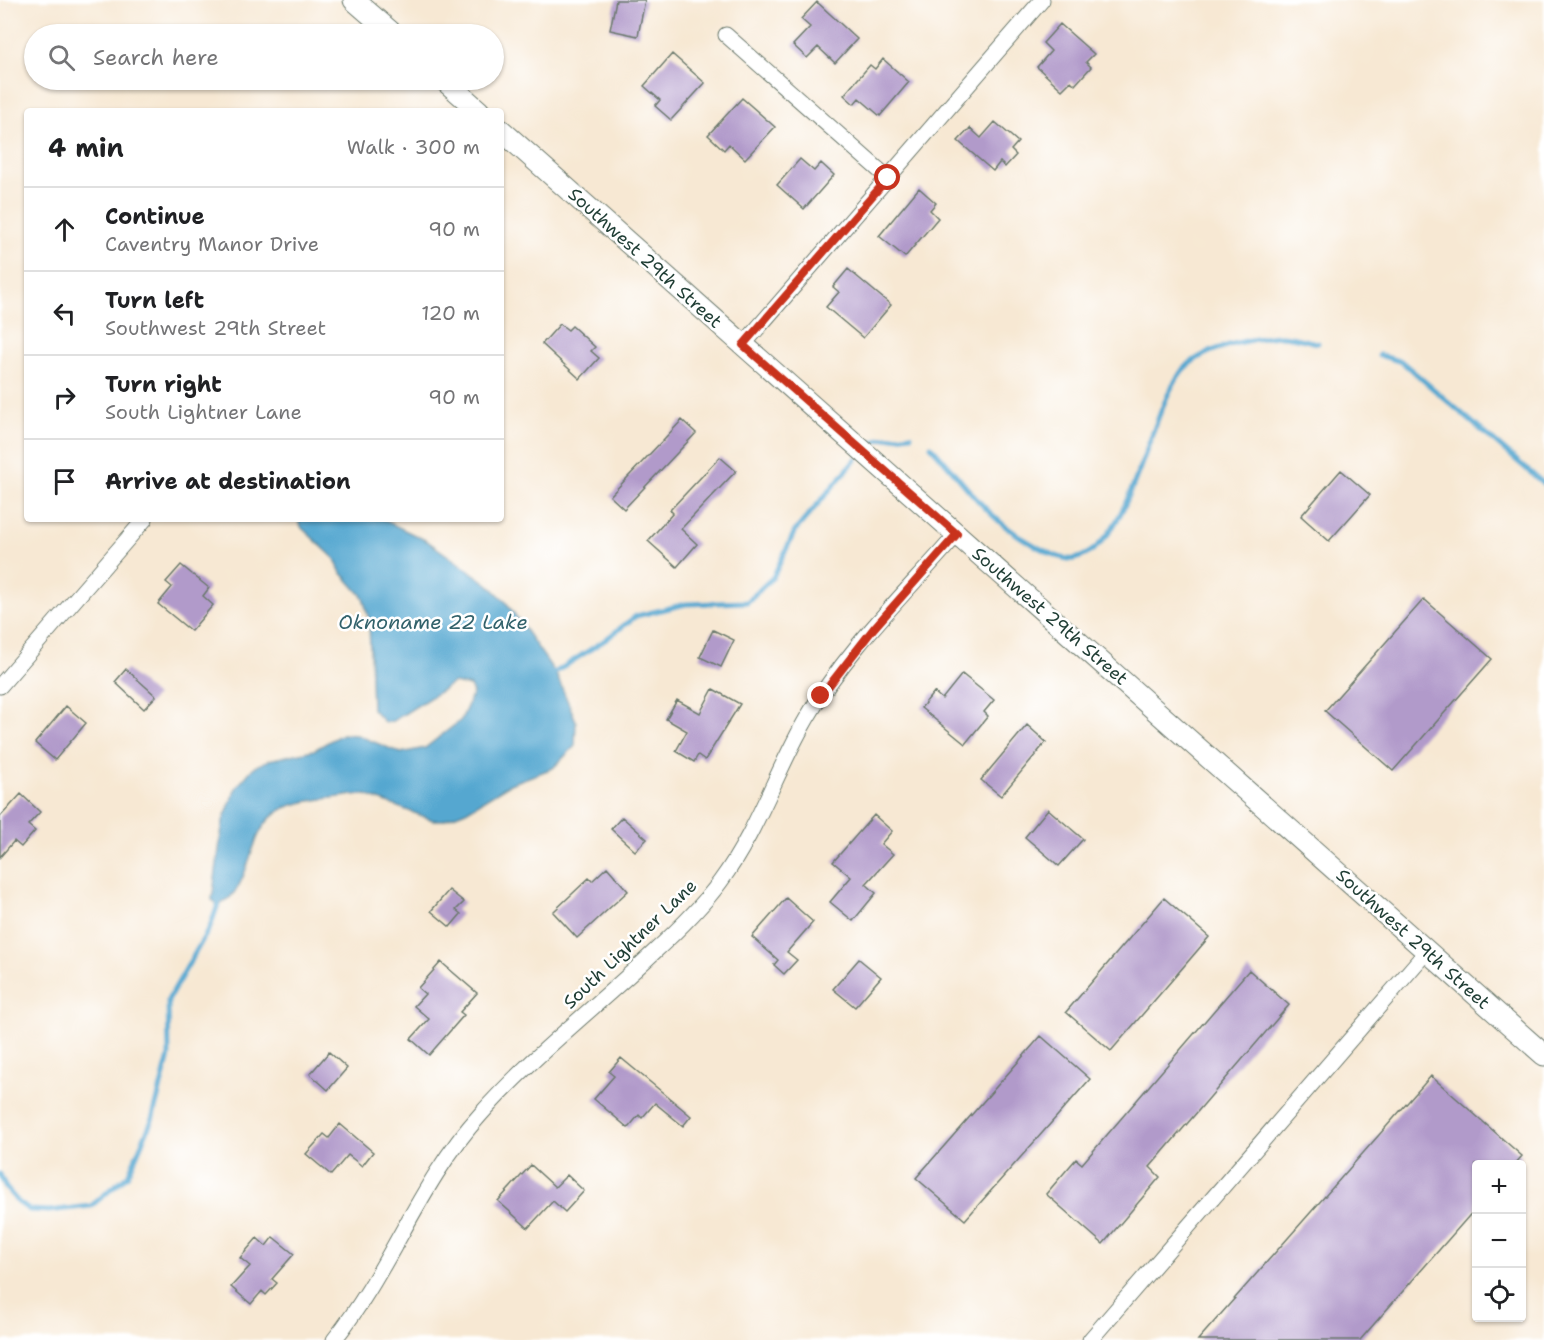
<!DOCTYPE html>
<meta charset="utf-8">
<style>
body{margin:0;font-family:"Shantell Sans",sans-serif;background:#f6f6f6;color:#202124}
.controls{position:absolute;right:18px;bottom:18px;display:grid;overflow:hidden;border-radius:6px;box-shadow:0 2px 4px #0004}
.controls button{width:54px;height:54px;display:grid;place-items:center;padding:0;border:0;border-bottom:2px solid #e0e0e0;background:#fff;color:#202124;font:30px sans-serif}
.stop{position:absolute;width:18px;height:18px;margin:-14px;border:4px solid #c8321e;border-radius:50%;background:#fff}
.stop.end{background:#c8321e;border-color:#fff;box-shadow:0 2px 6px #0008}
.list{margin:0;padding:0;list-style:none}
h2{display:flex;justify-content:space-between;align-items:center;height:78px;margin:0;padding:0 24px;font-size:26px}
h2 small{font-size:20px;font-weight:400;color:#757577}
.list li{display:grid;grid-template-columns:39px 1fr auto;gap:18px;align-items:center;box-sizing:border-box;height:84px;padding:0 24px;border-top:2px solid #e0e0e0}
.list b{display:block;font-size:22px;white-space:nowrap}
.list p{margin:0;font-size:20px;white-space:nowrap;color:#757577}
.list em{font-size:20px;font-style:normal;color:#757577}
.icon{flex:none;width:33px;height:33px;fill:none;stroke:currentColor;stroke-width:2;stroke-linecap:round;stroke-linejoin:round}
.map{position:relative;flex:none;width:1544px;height:1340px;overflow:hidden}
.search{position:absolute;background:#fff;box-shadow:0 2px 4px #0004;left:24px;top:24px;width:480px;height:66px;display:flex;align-items:center;gap:15px;box-sizing:border-box;padding:0 21px;border-radius:33px;color:#757577;font-size:22px}
.panel{position:absolute;background:#fff;box-shadow:0 2px 4px #0004;left:24px;top:108px;width:480px;height:414px;border-radius:6px}
.map>svg:first-child{display:block}
</style>
<div class="map">
<svg width="1544" height="1340" viewBox="0 0 1544 1340">
<rect width="100%" height="100%" fill="#fff"/>
<filter id="ink" filterUnits="userSpaceOnUse"><feTurbulence type="fractalNoise" baseFrequency=".0167" numOctaves="2"/><feDisplacementMap in="SourceGraphic" scale="12" xChannelSelector="R" yChannelSelector="G"/><feConvolveMatrix kernelMatrix="1 2 1 2 8 2 1 2 1" color-interpolation-filters="sRGB"/></filter>
<filter id="wash" filterUnits="userSpaceOnUse"><feTurbulence type="fractalNoise" baseFrequency=".008" numOctaves="4" result="noise"/><feDisplacementMap in="SourceGraphic" scale="24" xChannelSelector="R" yChannelSelector="G"/><feGaussianBlur stdDeviation="1.35" result="paint"/><feColorMatrix in="noise" values="0 0 0 0 0 0 0 0 0 0 0 0 0 0 0 0 0 1.4 0 .05"/><feComposite in="paint" operator="in"/></filter>
<g filter="url(#wash)">
<rect width="100%" height="100%" fill="#f7e8d3"/>
<path fill="#54a7d0" stroke="#3a7282" stroke-width="1.5" d="M 297,519 L 382,519 L 427,541 L 488,584 L 506,602 L 556,674 L 576,721 L 575,746 L 553,768 L 510,784 L 466,811 L 443,820 L 433,820 L 366,795 L 354,795 C 332,799 301,799 281,810 C 244,830 255,888 219,905 L 212,900 L 223,821 L 236,788 L 254,767 L 269,760 L 314,750 L 342,734 L 357,735 L 401,753 L 425,748 L 461,720 L 473,693 L 470,686 L 453,683 L 393,721 L 385,723 L 372,709 L 369,620 L 363,597 L 340,571 L 335,559 L 302,528 Z"/>
<g fill="none" stroke-linecap="round" stroke-linejoin="round">
<path stroke="#54a7d0" stroke-width="5" d="M 1379,355 L 1402,362 L 1544,484
M 870,444 L 880,439 L 911,435
M 931,446 C 955,472 977,504 1005,526 C 1018,536 1058,562 1074,559 C 1132,547 1147,415 1182,371 C 1201,348 1249,339 1278,336 C 1290,335 1306,341 1318,343
M 551,675 L 605,640 L 636,616 L 686,604 L 747,602 L 773,577 L 795,531 L 856,459
M 0,1174 L 6,1188 L 18,1202 L 29,1210 L 49,1211 L 91,1206 L 128,1175 L 152,1120 L 169,1056 L 168,1000 L 210,927 L 220,899"/>
</g>
<g id="blocks">
<path fill="#b19aca" d="M 616,0 L 645,0 L 638,36 L 610,30 Z
M 817,2 L 857,39 L 835,63 L 818,47 L 807,58 L 793,45 L 810,27 L 801,19 Z
M 1060,24 L 1094,54 L 1086,62 L 1091,67 L 1075,85 L 1071,81 L 1062,90 L 1037,67 L 1051,51 L 1043,43 Z
M 672,54 L 705,83 L 671,120 L 655,106 L 660,100 L 644,86 Z
M 883,59 L 909,82 L 880,116 L 859,98 L 854,104 L 844,95 L 870,65 L 875,69 Z
M 742,98 L 775,127 L 745,159 L 729,144 L 724,150 L 708,135 Z
M 995,122 L 1018,142 L 1011,150 L 1016,155 L 1005,167 L 1000,162 L 993,171 L 958,141 L 970,128 L 981,138 Z
M 800,159 L 814,171 L 821,163 L 834,175 L 804,209 L 777,185 Z
M 919,188 L 936,203 L 930,210 L 938,218 L 905,257 L 879,236 Z
M 848,269 L 891,305 L 863,338 L 826,307 L 839,292 L 833,287 Z
M 560,324 L 568,330 L 572,326 L 595,347 L 591,351 L 599,358 L 580,379 L 542,344 Z
M 682,420 L 696,433 L 624,509 L 610,496 Z
M 720,457 L 736,471 L 681,529 L 697,544 L 677,567 L 648,541 L 673,513 L 670,510 Z
M 1341,470 L 1370,495 L 1329,541 L 1301,516 Z
M 181,565 L 209,588 L 203,596 L 213,605 L 191,631 L 158,604 L 172,587 L 166,582 Z
M 1424,599 L 1492,659 L 1393,771 L 1325,711 Z
M 713,630 L 734,640 L 721,667 L 700,657 Z
M 126,669 L 156,696 L 144,709 L 115,682 Z
M 962,674 L 994,700 L 984,712 L 988,716 L 965,744 L 921,708 L 934,692 L 942,699 Z
M 713,689 L 740,704 L 705,760 L 698,755 L 694,762 L 676,751 L 687,731 L 666,719 L 677,700 L 700,713 Z
M 66,706 L 86,723 L 55,760 L 35,743 Z
M 1027,725 L 1046,742 L 1001,796 L 981,780 Z
M 21,794 L 40,812 L 28,825 L 35,831 L 21,847 L 14,841 L 0,857 L 0,817 Z
M 1048,809 L 1083,839 L 1059,866 L 1025,837 Z
M 874,815 L 892,831 L 881,844 L 893,854 L 866,884 L 876,893 L 853,921 L 830,902 L 851,877 L 833,862 Z
M 622,817 L 647,839 L 635,851 L 611,829 Z
M 607,867 L 628,891 L 577,938 L 553,912 L 589,878 L 592,881 Z
M 449,890 L 464,902 L 456,910 L 461,914 L 450,927 L 431,911 Z
M 786,898 L 813,922 L 787,952 L 797,960 L 784,974 L 774,965 L 778,960 L 752,937 Z
M 1164,898 L 1209,937 L 1111,1051 L 1066,1012 Z
M 859,959 L 881,977 L 855,1007 L 833,989 Z
M 441,962 L 477,993 L 460,1012 L 464,1015 L 429,1055 L 411,1039 L 429,1019 L 414,1006 L 425,994 L 418,988 Z
M 1249,970 L 1289,1005 L 1150,1167 L 1160,1177 L 1103,1244 L 1046,1194 L 1076,1159 L 1082,1164 Z
M 1041,1036 L 1090,1079 L 965,1220 L 916,1178 Z
M 329,1052 L 347,1068 L 328,1090 L 310,1074 Z
M 621,1058 L 691,1116 L 683,1126 L 655,1103 L 642,1118 L 639,1115 L 628,1128 L 594,1099 L 614,1076 L 609,1072 Z
M 1431,1076 L 1522,1156 L 1515,1164 L 1476,1164 L 1476,1208 L 1360,1340 L 1198,1340 Z
M 340,1124 L 373,1152 L 362,1166 L 348,1155 L 331,1175 L 306,1154 L 324,1134 L 329,1138 Z
M 531,1165 L 555,1187 L 567,1175 L 584,1191 L 565,1212 L 553,1201 L 528,1228 L 498,1201 Z
M 273,1237 L 294,1254 L 272,1279 L 277,1283 L 266,1295 L 262,1291 L 251,1304 L 231,1287 L 250,1266 L 240,1258 L 257,1238 L 266,1246 Z"/>
</g>
</g>
<g filter="url(#ink)">
<use href="#blocks" fill-opacity="0" stroke="#6b796c" stroke-width="1.5"/>
<g fill="none" stroke-linecap="round" stroke-linejoin="round">
<g stroke="#6b796c" stroke-width="17">
<path id="street" d="M 726,35 L 888,178
M 743,345 L 1042,0
M 0,686 L 145,519
M 334,1340 C 390,1270 420,1181 480,1115 C 532,1056 596,1007 653,953 C 677,931 701,908 720,882 C 757,832 776,771 807,718 C 846,650 906,593 957,534
M 1090,1340 L 1427,951"/>
</g>
<g stroke="#6b796c" stroke-width="23">
<path id="secondary" d="M 354,0 L 393,34
M 444,80 L 479,111
M 501,130 L 1544,1055"/>
</g>
<use href="#street" stroke="#fff" stroke-width="15"/>
<use href="#secondary" stroke="#fff" stroke-width="21"/>
</g>
</g>
<g fill="none" stroke-linecap="round" stroke-linejoin="round" filter="url(#ink)">
<path stroke="#c8321e" stroke-width="8" d="M 821,696 L 874,628 L 957,534 L 743,345 L 888,178"/>
</g>
<g text-anchor="middle" stroke-width="5" stroke-linejoin="round" paint-order="stroke">
<g font-size="18" fill="#1f3d34" stroke="#fff">
<text transform="translate(645 258) rotate(42)" y="6">Southwest 29th Street</text>
<text transform="translate(1050 616) rotate(41)" y="6">Southwest 29th Street</text>
<text transform="translate(1413 939) rotate(42)" y="6">Southwest 29th Street</text>
<text transform="translate(630 944) rotate(-44)" y="6">South Lightner Lane</text>
</g>
<g font-size="20" font-style="italic" fill="#32626b" stroke="#fff">
<text x="433" y="629">Oknoname 22 Lake</text>
</g>
</g>
</svg>
<div class="controls">
<button>+</button>
<button>−</button>
<button><svg class="icon" aria-label="locate" viewBox="0 0 24 24"><circle cx="12" cy="12" r="6"/><path d="M12 2v4M12 18v4M2 12h4M18 12h4"/></svg></button>
</div>
<div class="stop" style="left:888px;top:178px"></div>
<div class="stop end" style="left:821px;top:696px"></div>
<div class="search"><svg class="icon" aria-label="search" viewBox="0 0 24 24"><circle cx="10" cy="10" r="6"/><path d="M15 15l6 6"/></svg>Search here</div>
<section class="panel">
<h2>4 min<small>Walk · 300 m</small></h2>
<ul class="list">
<li><svg class="icon" aria-label="ahead" viewBox="0 0 24 24"><path d="M12 20V5M6 11l6-6 6 6"/></svg><div><b>Continue</b><p>Caventry Manor Drive</p></div><em>90 m</em></li>
<li><svg class="icon" aria-label="left" viewBox="0 0 24 24"><path d="M17 20v-9H6M10 6l-5 5 5 5"/></svg><div><b>Turn left</b><p>Southwest 29th Street</p></div><em>120 m</em></li>
<li><svg class="icon" aria-label="right" viewBox="0 0 24 24"><path d="M7 20v-9h11M14 6l5 5-5 5"/></svg><div><b>Turn right</b><p>South Lightner Lane</p></div><em>90 m</em></li>
<li><svg class="icon" aria-label="arrive" viewBox="0 0 24 24"><path d="M6 21V4h12l-3 4 3 4H6"/></svg><div><b>Arrive at destination</b></div></li>
</ul>
</section>
</div>
